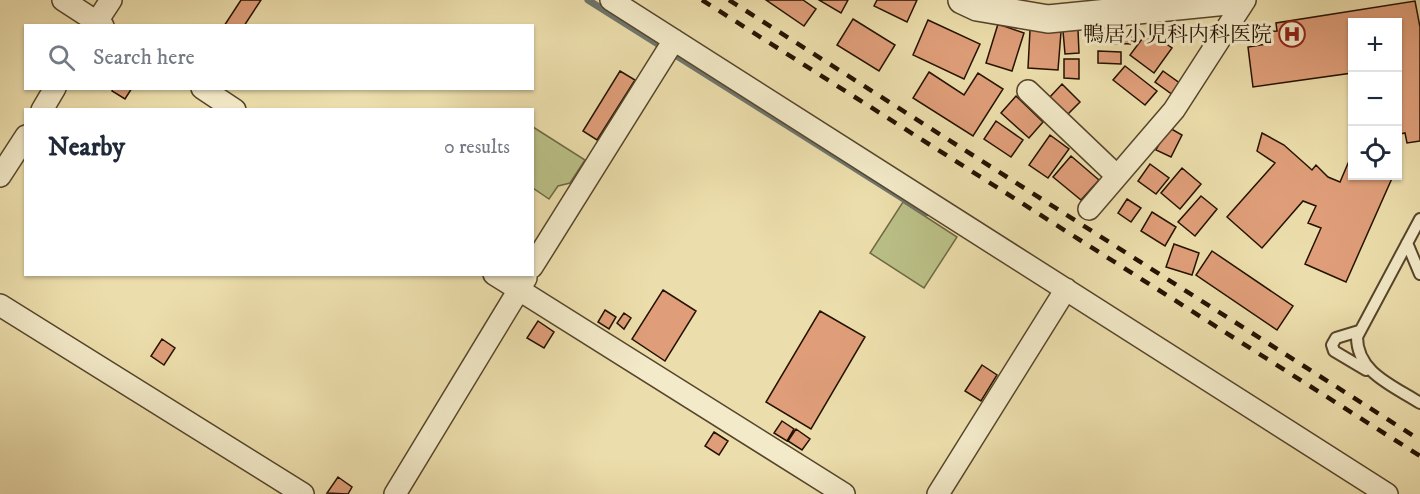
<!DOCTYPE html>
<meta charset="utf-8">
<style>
body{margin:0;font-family:"IM FELL DW Pica","Noto Serif JP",serif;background:#f2f2f3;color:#1f2937}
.controls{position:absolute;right:18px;top:18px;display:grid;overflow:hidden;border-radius:0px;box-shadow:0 2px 4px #0004}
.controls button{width:54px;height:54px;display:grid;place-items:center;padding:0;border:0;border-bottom:2px solid #e0e1e3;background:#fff;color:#1f2937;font:30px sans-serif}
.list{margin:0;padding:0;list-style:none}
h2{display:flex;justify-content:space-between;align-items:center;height:78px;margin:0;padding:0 24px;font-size:26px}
h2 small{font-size:20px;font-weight:400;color:#747a83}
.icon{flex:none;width:33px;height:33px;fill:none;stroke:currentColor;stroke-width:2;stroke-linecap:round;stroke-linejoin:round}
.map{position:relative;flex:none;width:1420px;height:494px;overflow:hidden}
.search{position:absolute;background:#fff;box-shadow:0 2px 4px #0004;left:24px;top:24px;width:510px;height:66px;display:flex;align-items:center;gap:15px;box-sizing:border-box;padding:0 21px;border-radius:0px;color:#747a83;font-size:22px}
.panel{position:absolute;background:#fff;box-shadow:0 2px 4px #0004;left:24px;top:108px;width:510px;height:168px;border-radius:0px}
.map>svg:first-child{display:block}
</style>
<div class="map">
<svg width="1420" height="494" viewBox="0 0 1420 494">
<rect width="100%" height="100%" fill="#ecdeac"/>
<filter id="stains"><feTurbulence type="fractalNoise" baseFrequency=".00333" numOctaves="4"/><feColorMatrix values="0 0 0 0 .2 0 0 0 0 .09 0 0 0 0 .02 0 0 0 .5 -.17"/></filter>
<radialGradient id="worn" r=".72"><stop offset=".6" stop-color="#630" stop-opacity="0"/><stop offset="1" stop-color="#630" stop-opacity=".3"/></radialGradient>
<path fill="#bac087" stroke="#6f6944" stroke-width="1.5" d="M 533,127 L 585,160 L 570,183 L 558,186 L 549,199 L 533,188 Z
M 903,202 L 957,237 L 924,288 L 870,253 Z"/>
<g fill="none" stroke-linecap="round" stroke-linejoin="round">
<path stroke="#6e766d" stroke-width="7" d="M 588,0 L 926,213"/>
</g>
<path fill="#df9e79" stroke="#241200" stroke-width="1.5" d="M 241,0 L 261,0 L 244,26 L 224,26 Z
M 766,0 L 803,0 L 816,9 L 804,26 Z
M 819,0 L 848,0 L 841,13 Z
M 877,0 L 917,0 L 907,22 L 874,6 Z
M 1415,1 L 1420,27 L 1420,141 L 1407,143 L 1405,133 L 1400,134 L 1398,126 L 1398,22 L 1352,22 L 1352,73 L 1253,87 L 1248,47 L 1266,44 L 1265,32 L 1277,31 L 1276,23 Z
M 853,19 L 895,45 L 879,71 L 837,45 Z
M 928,20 L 980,44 L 964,79 L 913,55 Z
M 998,24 L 1024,33 L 1012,71 L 986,63 Z
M 1030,30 L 1061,32 L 1058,70 L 1028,68 Z
M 1078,30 L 1079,53 L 1065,54 L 1063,31 Z
M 1107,31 L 1132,33 L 1132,44 L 1106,43 Z
M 1148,31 L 1172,48 L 1154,73 L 1130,55 Z
M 1098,51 L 1121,52 L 1121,64 L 1098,63 Z
M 1064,59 L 1079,59 L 1079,79 L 1064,78 Z
M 1125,66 L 1157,91 L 1145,105 L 1113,80 Z
M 620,71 L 635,80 L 597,140 L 583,131 Z
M 1163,71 L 1181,84 L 1173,95 L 1155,82 Z
M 929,72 L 964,95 L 978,73 L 1003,89 L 973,136 L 913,98 Z
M 1062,84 L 1080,102 L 1067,115 L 1049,98 Z
M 113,88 L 132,88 L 125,99 L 112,91 Z
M 1016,96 L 1043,122 L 1029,138 L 1001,113 Z
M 996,121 L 1023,140 L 1011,157 L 984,139 Z
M 1168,127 L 1182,135 L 1171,157 L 1156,150 Z
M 1262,133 L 1284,145 L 1312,170 L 1316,165 L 1328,177 L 1340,182 L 1352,154 L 1352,176 L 1393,176 L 1346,282 L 1305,264 L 1321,228 L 1308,223 L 1316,206 L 1303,201 L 1262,248 L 1227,217 L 1275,163 L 1257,151 Z
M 1050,135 L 1069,149 L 1048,178 L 1029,165 Z
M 1071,156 L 1099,180 L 1081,200 L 1053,177 Z
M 1150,164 L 1169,178 L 1156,194 L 1138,181 Z
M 1182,168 L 1201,184 L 1180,209 L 1161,193 Z
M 1201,196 L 1217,209 L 1195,236 L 1178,222 Z
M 1127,199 L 1141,208 L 1131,222 L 1118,213 Z
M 1152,212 L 1176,227 L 1165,246 L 1141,231 Z
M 1174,244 L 1199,253 L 1192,275 L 1166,267 Z
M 1212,251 L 1293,306 L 1277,330 L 1196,275 Z
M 663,290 L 696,311 L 665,361 L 632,339 Z
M 605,310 L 616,317 L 609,329 L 598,322 Z
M 820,311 L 865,337 L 811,429 L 766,402 Z
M 624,313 L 631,318 L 624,329 L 617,323 Z
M 538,321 L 554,332 L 544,348 L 527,338 Z
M 162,339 L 175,348 L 164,365 L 151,356 Z
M 982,365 L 997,375 L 981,401 L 965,391 Z
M 782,421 L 794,429 L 787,441 L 774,433 Z
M 796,429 L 810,439 L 802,450 L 788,441 Z
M 714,432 L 728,441 L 719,455 L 705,446 Z
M 338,477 L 352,487 L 348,494 L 327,493 Z"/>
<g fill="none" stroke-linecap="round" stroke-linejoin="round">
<g stroke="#56452b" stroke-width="14">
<path id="service" d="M 1420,219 L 1357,337 C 1357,373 1394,386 1420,403
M 1407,243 L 1420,274
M 1359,331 L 1336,338 L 1332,345 L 1334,351 L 1366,370"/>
</g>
<g stroke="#56452b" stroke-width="24">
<path id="minor" d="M 63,0 L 103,26
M 611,0 L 1387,494
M 94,26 L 111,0
M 202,88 L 235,110
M 1028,91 L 1117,176
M 42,110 L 55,88
M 0,176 L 26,136
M 1089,209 L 1174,110 L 1245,0
M 532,267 L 674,40
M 494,274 L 844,494
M 0,305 L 303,494
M 395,494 L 526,278
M 938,494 L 1066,289"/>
</g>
<g stroke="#56452b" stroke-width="30">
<path id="tertiary" d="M 962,0 L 977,7 L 1048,19 L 1237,0"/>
</g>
<use href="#service" stroke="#f3eac9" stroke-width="10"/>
<use href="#minor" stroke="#f3eac9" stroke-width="21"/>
<use href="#tertiary" stroke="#f3eac9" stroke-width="27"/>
<path stroke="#241200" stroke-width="4.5" stroke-dasharray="10 10" stroke-linecap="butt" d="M 702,0 L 1420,456
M 729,0 L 1420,440"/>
</g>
<defs>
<g id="hospital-ring" transform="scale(1.35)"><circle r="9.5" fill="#f3eac9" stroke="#8f2418" stroke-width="1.5"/><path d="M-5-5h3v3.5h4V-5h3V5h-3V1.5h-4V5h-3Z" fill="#8f2418"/></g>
</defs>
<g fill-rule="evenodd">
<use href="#hospital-ring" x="1292" y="34"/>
</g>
<g text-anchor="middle" stroke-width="6" stroke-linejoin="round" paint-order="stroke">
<g font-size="21" fill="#241200" stroke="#f3eac9" text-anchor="end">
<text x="1272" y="41">鴨居小児科内科医院</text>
</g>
</g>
<rect width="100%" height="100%" filter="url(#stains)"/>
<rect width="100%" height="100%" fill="url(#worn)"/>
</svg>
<div class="controls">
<button>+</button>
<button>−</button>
<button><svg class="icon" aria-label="locate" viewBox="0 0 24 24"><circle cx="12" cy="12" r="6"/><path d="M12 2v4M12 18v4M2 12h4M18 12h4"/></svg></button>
</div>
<div class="search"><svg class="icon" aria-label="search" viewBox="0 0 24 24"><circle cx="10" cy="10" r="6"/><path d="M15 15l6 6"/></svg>Search here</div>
<section class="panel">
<h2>Nearby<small>0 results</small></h2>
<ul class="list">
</ul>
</section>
</div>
